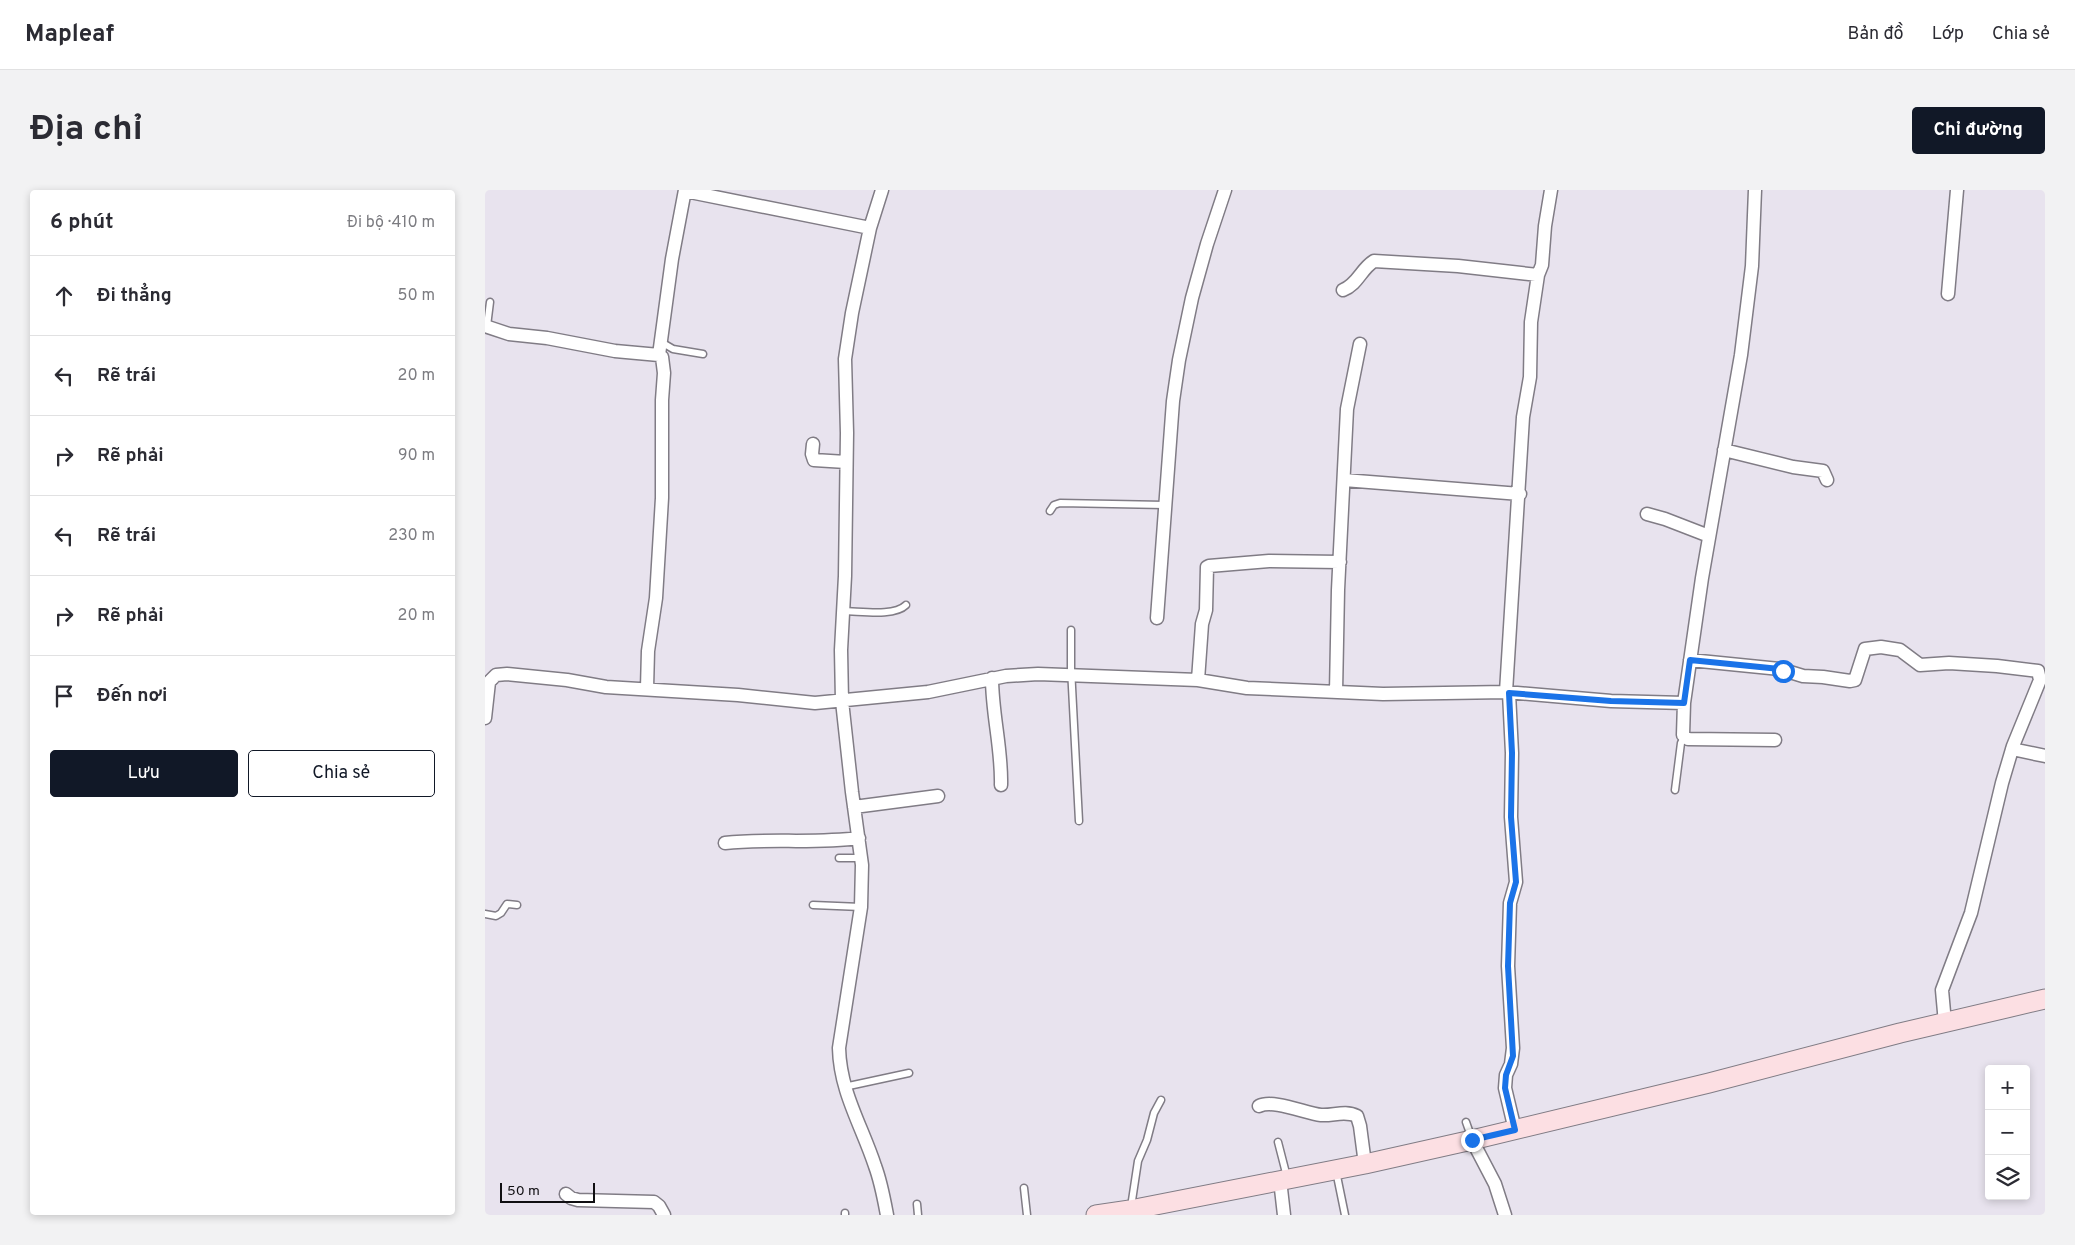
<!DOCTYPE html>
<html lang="vi">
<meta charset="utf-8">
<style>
body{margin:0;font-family:Overpass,sans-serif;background:#f2f2f3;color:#2b2b33}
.controls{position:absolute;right:15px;bottom:15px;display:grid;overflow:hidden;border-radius:5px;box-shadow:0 2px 8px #0003}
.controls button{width:45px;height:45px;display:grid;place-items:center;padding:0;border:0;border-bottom:1px solid #e1e1e2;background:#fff;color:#2b2b33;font:25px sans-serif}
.scale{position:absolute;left:15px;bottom:12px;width:95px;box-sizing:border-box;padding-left:5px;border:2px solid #100f12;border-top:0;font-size:14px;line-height:18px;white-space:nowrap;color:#100f12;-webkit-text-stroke:4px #e8e3ee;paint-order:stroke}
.stop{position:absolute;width:15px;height:15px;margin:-11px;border:4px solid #1a73e8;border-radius:50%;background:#fff}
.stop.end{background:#1a73e8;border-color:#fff;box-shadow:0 1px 5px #0008}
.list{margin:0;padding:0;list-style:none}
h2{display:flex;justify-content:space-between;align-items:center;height:65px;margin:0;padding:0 20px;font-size:21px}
h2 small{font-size:16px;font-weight:400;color:#7c7c81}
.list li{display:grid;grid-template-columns:32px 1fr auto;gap:15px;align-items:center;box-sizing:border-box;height:80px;padding:0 20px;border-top:1px solid #e1e1e2}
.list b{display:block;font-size:19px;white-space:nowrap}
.list em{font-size:16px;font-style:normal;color:#7c7c81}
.actions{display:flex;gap:10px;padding:15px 20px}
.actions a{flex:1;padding:11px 0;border:1px solid #111827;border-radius:5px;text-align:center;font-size:18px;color:#111827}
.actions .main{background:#111827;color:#fff}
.icon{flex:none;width:28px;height:28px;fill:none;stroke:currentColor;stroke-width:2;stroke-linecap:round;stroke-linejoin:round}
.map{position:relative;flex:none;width:1560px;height:1025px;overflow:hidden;border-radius:5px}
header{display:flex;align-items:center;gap:30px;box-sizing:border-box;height:70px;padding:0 25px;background:#fff;border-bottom:1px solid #e1e1e2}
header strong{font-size:24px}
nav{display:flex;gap:28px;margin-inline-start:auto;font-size:18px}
.intro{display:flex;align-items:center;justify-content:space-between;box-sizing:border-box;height:120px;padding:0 30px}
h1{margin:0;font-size:35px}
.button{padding:12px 22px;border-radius:5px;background:#111827;color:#fff;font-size:18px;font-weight:700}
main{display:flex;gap:30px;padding:0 30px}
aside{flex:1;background:#fff;border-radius:5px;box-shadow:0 2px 8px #0003}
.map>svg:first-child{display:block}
</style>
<header>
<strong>Mapleaf</strong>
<nav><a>Bản đồ</a><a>Lớp</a><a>Chia sẻ</a></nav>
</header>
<div class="intro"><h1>Địa chỉ</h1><a class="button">Chỉ đường</a></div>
<main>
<aside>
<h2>6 phút<small>Đi bộ · 410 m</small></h2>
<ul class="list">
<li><svg class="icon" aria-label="ahead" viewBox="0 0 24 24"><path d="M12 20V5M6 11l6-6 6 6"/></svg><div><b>Đi thẳng</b></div><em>50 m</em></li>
<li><svg class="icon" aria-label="left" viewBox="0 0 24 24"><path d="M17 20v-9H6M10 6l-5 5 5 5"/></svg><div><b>Rẽ trái</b></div><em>20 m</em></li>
<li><svg class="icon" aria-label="right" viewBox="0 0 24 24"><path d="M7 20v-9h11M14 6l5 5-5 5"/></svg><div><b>Rẽ phải</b></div><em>90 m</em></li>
<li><svg class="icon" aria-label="left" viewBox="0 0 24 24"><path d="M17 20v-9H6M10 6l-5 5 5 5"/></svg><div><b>Rẽ trái</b></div><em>230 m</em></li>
<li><svg class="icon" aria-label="right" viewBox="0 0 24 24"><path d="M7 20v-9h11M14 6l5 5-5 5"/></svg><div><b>Rẽ phải</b></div><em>20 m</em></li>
<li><svg class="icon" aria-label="arrive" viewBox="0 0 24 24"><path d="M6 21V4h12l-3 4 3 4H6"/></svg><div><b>Đến nơi</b></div></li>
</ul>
<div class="actions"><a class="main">Lưu</a><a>Chia sẻ</a></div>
</aside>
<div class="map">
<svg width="1560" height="1025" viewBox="0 0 1560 1025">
<rect width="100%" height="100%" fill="#e8e3ee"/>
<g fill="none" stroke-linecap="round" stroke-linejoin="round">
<g stroke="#807c85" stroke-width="9">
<path id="lane" d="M 2,136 L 5,112
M 176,152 L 188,159 L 218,164
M 565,321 L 569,315 L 575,313 L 680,315
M 358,421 C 375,421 409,427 421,415
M 586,440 L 586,478 L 594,631
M 1190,600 L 1196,553 L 1199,547
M 354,668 L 376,668
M 328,715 L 376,717
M 0,724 L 11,726 L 16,723 L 22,714 L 32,715
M 359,897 L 424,883
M 981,932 L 987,949
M 793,952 L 802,987
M 851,981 L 860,1025
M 539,998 L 542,1025
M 432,1014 L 433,1025
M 646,1017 L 653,971 L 662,950 L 669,923 L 676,910
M 360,1023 L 360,1025"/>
</g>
<g stroke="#807c85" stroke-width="15">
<path id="street" d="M 397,0 L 385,38 L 367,123 L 360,169 L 362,243 L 360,386 L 356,460 L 357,511 L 367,602 L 377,675 L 376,717 L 354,858 C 355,902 377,936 390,976 C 396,992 399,1009 402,1025
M 1270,0 L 1267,76 L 1256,165 L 1217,388 L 1199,513 L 1198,545 L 1203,549 L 1290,550
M 200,1 L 385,38
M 858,100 C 873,94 876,79 889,71 L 973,76 L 1053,85
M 1463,104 L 1472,0
M 0,136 L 24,144 L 62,148 L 130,161 L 174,165
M 328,254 L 327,264 L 329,270 L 361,272
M 1239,260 L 1308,277 L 1338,281 L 1342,290
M 859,290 L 1035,304
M 1162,324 L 1180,329 L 1224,346
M 672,428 L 688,211 L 694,170 L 707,108 L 722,54 L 740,0
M 1205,470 L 1295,479 L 1318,486 L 1338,487 L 1365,491 L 1370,490 L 1380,459 L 1396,457 L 1415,460 L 1435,475 L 1464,473 L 1512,476 L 1553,481 L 1555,490 L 1528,556 L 1517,593 L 1486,723 L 1457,800 L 1460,833
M 507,488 C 507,524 517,559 516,595
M 713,490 L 717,434 L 721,420 L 722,377 L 724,376 L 784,371 L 855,372
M 162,498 L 163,461 L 171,408 L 177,308 L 177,210 L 179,183 L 177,167 L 174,165 L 187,69 L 200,0
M 851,502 L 853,400 L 862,219 L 875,154
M 1021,502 L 1038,227 L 1045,187 L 1046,132 L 1053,85 L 1057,75 L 1060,36 L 1066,0
M 1024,503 L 1027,563 L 1026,627 L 1031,692 L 1025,713 L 1023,776 L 1028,858 L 1026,874 L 1021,885 L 1020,898 L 1030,940
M 0,528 L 4,492 L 11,485 L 22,484 L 82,490 L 121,497 L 253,505 L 330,513 L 443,502 L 521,486 L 553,484 L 713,490 L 762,498 L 898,504 L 1021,502 L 1126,511 L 1199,513
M 1527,559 L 1560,566
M 369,617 L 453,606
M 240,653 C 284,648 329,654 374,648
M 774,916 C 788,909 820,923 836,925 C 848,926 860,920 872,926 L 875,936 L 880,974
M 987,950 L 1010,994 L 1020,1025
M 795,990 L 799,1025
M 81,1004 L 86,1008 L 93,1010 L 169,1012 L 174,1016 L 179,1025"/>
</g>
<g stroke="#807c85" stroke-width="21">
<path id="secondary" d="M 611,1025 L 645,1020 L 880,974 L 987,950 L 1224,893 L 1415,843 L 1560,809"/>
</g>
<use href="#lane" stroke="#fff" stroke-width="6"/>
<use href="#street" stroke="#fff" stroke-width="12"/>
<use href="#secondary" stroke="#fcdfe3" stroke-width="19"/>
</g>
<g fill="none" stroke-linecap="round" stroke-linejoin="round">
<path stroke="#1a73e8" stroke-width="6" d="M 987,950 L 1030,940 L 1020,898 L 1021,885 L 1028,866 L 1023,776 L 1025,713 L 1031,692 L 1026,627 L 1027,563 L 1024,503 L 1126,511 L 1199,513 L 1205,470 L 1295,479 L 1298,481"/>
</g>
</svg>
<div class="controls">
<button>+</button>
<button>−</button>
<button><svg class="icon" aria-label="layers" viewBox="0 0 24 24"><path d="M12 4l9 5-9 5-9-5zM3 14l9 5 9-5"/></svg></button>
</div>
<div class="scale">50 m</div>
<div class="stop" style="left:1298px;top:481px"></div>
<div class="stop end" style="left:987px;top:950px"></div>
</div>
</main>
